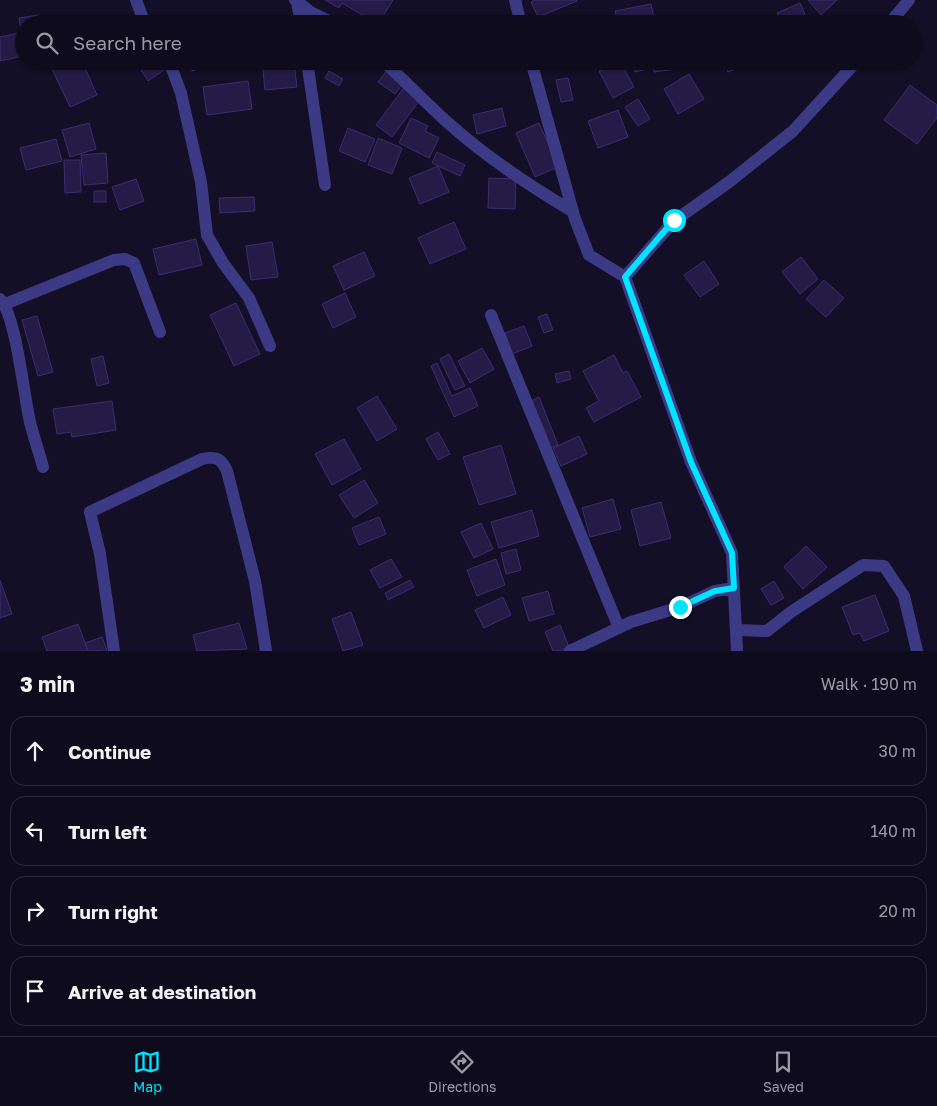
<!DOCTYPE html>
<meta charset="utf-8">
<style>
body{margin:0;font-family:"Golos Text",sans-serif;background:#171425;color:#f1f3f6}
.stop{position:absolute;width:15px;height:15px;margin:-11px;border:4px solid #00e5ff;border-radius:50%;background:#fff}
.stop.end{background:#00e5ff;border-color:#fff;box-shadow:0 1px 5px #0008}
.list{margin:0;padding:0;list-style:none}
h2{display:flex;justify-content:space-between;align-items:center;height:65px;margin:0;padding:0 20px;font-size:21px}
h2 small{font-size:16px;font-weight:400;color:#9b9ba3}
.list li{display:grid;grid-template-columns:32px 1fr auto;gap:15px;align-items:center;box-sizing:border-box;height:70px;margin:0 10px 10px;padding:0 10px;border:1px solid #2e2b3b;border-radius:15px}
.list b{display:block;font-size:19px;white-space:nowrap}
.list em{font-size:16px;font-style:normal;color:#9b9ba3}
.icon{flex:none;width:28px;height:28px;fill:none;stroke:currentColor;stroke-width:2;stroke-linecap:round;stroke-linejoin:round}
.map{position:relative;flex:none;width:937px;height:651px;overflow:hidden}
.search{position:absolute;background:#0e0b1c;box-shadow:0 1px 4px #0004;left:15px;right:15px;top:15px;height:55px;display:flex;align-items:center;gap:12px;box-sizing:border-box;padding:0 18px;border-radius:28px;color:#9b9ba3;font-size:19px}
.sheet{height:385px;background:#0e0b1c}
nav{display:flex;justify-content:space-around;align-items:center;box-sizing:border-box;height:70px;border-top:1px solid #2e2b3b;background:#0e0b1c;font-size:14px;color:#9b9ba3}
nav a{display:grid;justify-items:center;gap:2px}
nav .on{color:#00e5ff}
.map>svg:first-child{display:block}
</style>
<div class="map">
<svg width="937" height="651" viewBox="0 0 937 651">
<rect width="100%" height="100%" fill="#130f26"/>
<path fill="#241b47" stroke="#3b2d73" d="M 325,0 L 393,0 L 378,24 L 342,3 L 339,8 Z
M 535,0 L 577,0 L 577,1 L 538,17 L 531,2 Z
M 808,0 L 837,0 L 821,15 Z
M 800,3 L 809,24 L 782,24 L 777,13 Z
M 651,4 L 655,24 L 618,24 L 615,11 Z
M 38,15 L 39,24 L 24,24 L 24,48 L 19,18 Z
M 19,33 L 23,56 L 0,61 L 0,37 Z
M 69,61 L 82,61 L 97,95 L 70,107 L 52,69 Z
M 135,61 L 168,61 L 171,65 L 148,81 Z
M 189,61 L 204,61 L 206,66 L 192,71 Z
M 262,61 L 294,61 L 297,87 L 265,90 Z
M 618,61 L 620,61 L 634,87 L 613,98 L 599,71 Z
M 632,61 L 645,61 L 647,69 L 635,72 Z
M 652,61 L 685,61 L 686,68 L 654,72 Z
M 724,61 L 751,61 L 752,63 L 728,72 Z
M 388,69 L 404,82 L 395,94 L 378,82 Z
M 329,71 L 343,79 L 339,86 L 325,78 Z
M 689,74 L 704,99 L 678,114 L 664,89 Z
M 568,78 L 573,100 L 561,102 L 556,80 Z
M 248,81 L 252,109 L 207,115 L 203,87 Z
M 406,85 L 422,97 L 392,137 L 376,125 Z
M 910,85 L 937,105 L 937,118 L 917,144 L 884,120 Z
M 638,99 L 650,119 L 638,126 L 625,107 Z
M 502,108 L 506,126 L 477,134 L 473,115 Z
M 618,110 L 628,137 L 598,148 L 588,121 Z
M 411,118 L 428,126 L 425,131 L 439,138 L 429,158 L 399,143 Z
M 89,123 L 96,149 L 70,157 L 62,130 Z
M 539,123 L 558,167 L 535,177 L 516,133 Z
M 348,128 L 375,139 L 365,162 L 339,151 Z
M 378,138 L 402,148 L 392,174 L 368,165 Z
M 56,139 L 62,161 L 26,170 L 20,148 Z
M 437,152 L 465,165 L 460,176 L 432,163 Z
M 106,153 L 108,183 L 84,185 L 81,155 Z
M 64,160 L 80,160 L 81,192 L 65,193 Z
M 438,166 L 449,192 L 420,204 L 409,178 Z
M 489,178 L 516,179 L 515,209 L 488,208 Z
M 136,179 L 144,201 L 120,210 L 112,187 Z
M 94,191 L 106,191 L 106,202 L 94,202 Z
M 254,197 L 255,211 L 220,213 L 219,198 Z
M 454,222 L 466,249 L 430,264 L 418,238 Z
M 196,239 L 202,265 L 159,275 L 153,249 Z
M 272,242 L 278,277 L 251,280 L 246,246 Z
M 364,252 L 375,276 L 344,290 L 333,266 Z
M 801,257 L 818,279 L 800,294 L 782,272 Z
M 704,261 L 719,284 L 700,297 L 684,275 Z
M 824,280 L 844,298 L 826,317 L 806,299 Z
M 345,293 L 356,317 L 333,328 L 322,304 Z
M 236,303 L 260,354 L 234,366 L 210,315 Z
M 547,314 L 553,330 L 544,333 L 538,317 Z
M 37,316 L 53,372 L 38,376 L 22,320 Z
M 524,326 L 532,346 L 512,354 L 505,333 Z
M 482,348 L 494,369 L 470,383 L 458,361 Z
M 449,354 L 465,386 L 455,390 L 440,359 Z
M 614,355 L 623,373 L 627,371 L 641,397 L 594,422 L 586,408 L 599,401 L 583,371 Z
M 103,356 L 109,383 L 97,386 L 91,359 Z
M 437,363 L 452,396 L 470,388 L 478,406 L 454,417 L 431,366 Z
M 569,371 L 571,379 L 557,383 L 555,374 Z
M 377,396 L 397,429 L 377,441 L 357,408 Z
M 539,397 L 558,445 L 550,448 L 531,401 Z
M 112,401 L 116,430 L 72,437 L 71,432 L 57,434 L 53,409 Z
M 438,432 L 450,454 L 438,460 L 426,439 Z
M 579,436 L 587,454 L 561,466 L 553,448 Z
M 344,439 L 361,469 L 332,485 L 315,454 Z
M 501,445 L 516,494 L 479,505 L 463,457 Z
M 364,480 L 378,503 L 354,518 L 339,495 Z
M 613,499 L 621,529 L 590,537 L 582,508 Z
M 661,502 L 671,538 L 640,546 L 631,510 Z
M 532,510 L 539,536 L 499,548 L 491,522 Z
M 379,517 L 386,534 L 359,545 L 352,528 Z
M 481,523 L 493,549 L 474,558 L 461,532 Z
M 806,546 L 827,567 L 803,589 L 784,567 Z
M 516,549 L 521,570 L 506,574 L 501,553 Z
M 391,559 L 402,577 L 380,588 L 370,570 Z
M 496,559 L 505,585 L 477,596 L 467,570 Z
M 0,580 L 12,614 L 0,618 Z
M 410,580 L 414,587 L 388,600 L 385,593 Z
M 774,581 L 784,598 L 771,605 L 761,589 Z
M 548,591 L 554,614 L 529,621 L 522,598 Z
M 875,595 L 889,631 L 864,641 L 860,633 L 853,635 L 842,607 Z
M 503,597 L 511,615 L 484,628 L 475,610 Z
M 351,612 L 363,645 L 343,651 L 332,619 Z
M 239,623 L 247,649 L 197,651 L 193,635 Z
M 78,624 L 88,651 L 47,651 L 42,637 Z
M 560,625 L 570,649 L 553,651 L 545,632 Z
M 102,637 L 107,650 L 88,651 L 85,643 Z"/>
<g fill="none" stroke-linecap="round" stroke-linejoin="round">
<path stroke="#3d3a85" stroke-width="12" d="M 136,0 L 145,24
M 295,0 L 312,13 L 335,24
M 515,0 L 521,24
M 297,2 L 301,24
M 889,24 L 909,0
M 169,61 L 181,93 L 201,182 L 207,235 L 223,263 L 249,298 L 270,346
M 307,61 L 325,185
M 383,61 C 405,81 425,102 447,122 C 485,156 528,185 572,211
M 531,61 L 575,219 L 589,255 L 625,277 L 691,462 L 732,553 L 737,651
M 625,277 L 674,221 L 729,182 L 793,131 L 857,61
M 0,299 C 16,315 24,397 30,422 C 34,438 39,452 43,467
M 5,304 L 114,260 L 125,259 L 134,263 L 160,332
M 491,315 L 619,628
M 737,630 L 767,631 L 791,612 L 863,565 L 884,566 L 904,596 L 917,651
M 114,651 L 100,554 L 90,512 L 202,459 C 216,456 221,458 227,471 L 255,581 L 266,651
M 570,651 L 631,622 L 680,607 L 715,591 L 734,588"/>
</g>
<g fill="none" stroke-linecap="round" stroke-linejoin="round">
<path stroke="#00e5ff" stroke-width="6" d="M 674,220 L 625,277 L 691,462 L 732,553 L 734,588 L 715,591 L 680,607"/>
</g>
</svg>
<div class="stop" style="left:674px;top:220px"></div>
<div class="stop end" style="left:680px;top:607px"></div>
<div class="search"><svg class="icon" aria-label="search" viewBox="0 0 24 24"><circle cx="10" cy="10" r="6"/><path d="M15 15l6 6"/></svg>Search here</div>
</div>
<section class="sheet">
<h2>3 min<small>Walk · 190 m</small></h2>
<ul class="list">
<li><svg class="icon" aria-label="ahead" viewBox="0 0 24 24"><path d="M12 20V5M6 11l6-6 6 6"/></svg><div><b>Continue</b></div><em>30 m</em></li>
<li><svg class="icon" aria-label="left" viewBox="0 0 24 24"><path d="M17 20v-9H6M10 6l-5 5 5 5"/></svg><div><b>Turn left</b></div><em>140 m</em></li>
<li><svg class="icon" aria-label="right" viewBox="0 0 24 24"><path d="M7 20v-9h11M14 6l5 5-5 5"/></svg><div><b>Turn right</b></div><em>20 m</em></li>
<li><svg class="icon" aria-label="arrive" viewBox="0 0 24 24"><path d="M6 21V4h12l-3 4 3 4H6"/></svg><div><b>Arrive at destination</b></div></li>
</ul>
</section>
<nav>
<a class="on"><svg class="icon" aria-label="map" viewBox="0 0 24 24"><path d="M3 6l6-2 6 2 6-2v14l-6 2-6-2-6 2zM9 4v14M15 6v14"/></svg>Map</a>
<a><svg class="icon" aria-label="directions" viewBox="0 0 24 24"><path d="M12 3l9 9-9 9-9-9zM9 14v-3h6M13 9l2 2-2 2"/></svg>Directions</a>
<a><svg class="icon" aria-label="saved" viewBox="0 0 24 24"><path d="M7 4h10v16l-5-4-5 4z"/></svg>Saved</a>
</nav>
